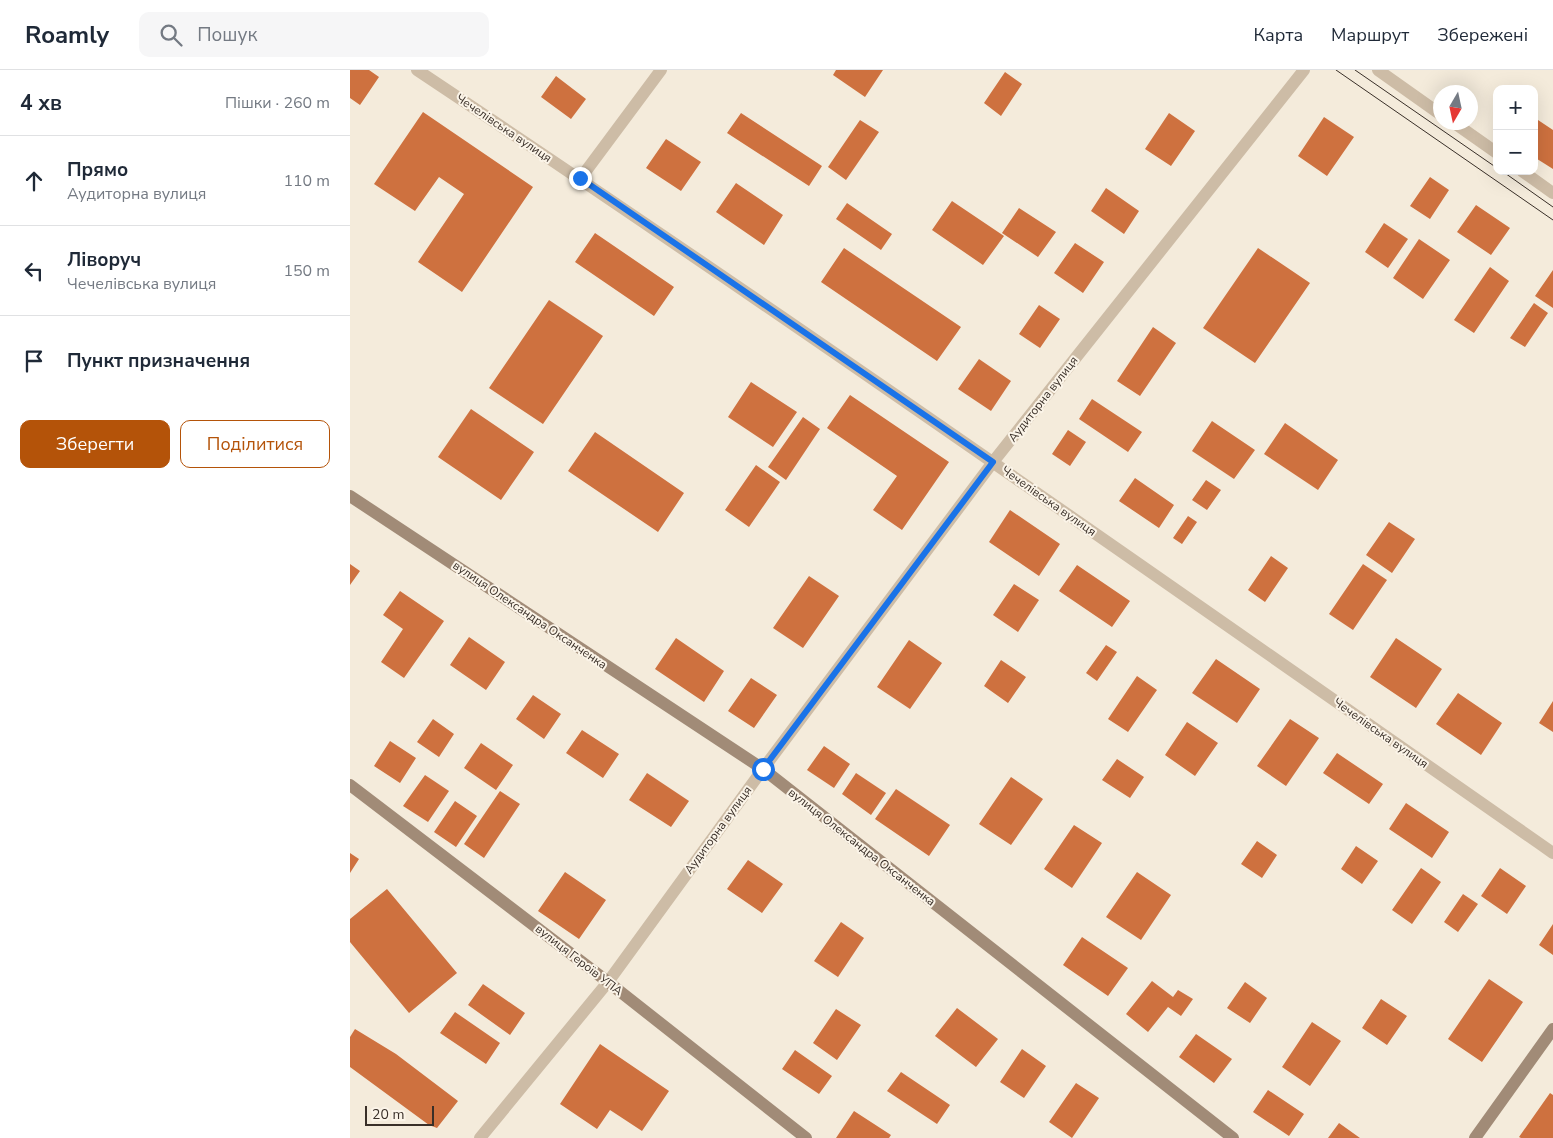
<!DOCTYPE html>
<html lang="uk">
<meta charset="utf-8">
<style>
body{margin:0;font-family:"Nunito Sans",sans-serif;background:#f6f6f7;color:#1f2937}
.controls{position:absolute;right:15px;top:15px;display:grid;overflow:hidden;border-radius:10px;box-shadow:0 5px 20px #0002}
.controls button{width:45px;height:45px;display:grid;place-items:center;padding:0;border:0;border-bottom:1px solid #e0e1e3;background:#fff;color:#1f2937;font:25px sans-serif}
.compass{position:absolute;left:1083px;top:15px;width:45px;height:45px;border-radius:50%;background:#fff;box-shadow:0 5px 20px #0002;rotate:189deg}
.scale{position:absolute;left:15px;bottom:12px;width:69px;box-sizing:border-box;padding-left:5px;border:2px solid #392f28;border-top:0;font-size:14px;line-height:18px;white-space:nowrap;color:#392f28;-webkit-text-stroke:4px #fbf4e8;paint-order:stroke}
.stop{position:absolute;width:15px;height:15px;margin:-11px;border:4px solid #1a73e8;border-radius:50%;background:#fff}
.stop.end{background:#1a73e8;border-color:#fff;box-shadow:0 1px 5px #0008}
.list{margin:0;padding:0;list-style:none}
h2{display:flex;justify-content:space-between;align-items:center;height:65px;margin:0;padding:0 20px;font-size:21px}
h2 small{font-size:16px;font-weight:400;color:#747a83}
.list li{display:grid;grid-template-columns:32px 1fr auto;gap:15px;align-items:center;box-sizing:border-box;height:90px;padding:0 20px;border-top:1px solid #e0e1e3}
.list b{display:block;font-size:19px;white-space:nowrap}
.list p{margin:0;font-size:16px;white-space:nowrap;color:#747a83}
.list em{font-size:16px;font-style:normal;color:#747a83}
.actions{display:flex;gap:10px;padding:15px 20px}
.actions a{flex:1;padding:11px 0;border:1px solid #b45309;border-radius:10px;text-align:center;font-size:18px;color:#b45309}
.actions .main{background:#b45309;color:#fff}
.icon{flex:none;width:28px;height:28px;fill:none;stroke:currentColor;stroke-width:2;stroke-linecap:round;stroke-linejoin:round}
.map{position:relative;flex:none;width:1203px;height:1068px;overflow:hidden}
header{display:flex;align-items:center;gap:30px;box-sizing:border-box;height:70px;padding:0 25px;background:#fff;border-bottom:1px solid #e0e1e3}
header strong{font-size:24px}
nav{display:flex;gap:28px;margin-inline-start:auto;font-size:18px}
.search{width:350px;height:45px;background:#f6f6f7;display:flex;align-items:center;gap:12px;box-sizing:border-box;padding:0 18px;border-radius:10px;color:#747a83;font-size:19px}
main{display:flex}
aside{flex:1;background:#fff}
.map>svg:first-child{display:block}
</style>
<header>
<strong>Roamly</strong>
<div class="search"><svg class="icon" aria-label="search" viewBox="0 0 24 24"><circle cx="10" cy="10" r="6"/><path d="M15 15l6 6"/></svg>Пошук</div>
<nav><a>Карта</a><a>Маршрут</a><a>Збережені</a></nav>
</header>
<main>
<aside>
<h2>4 хв<small>Пішки · 260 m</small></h2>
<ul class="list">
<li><svg class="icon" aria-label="ahead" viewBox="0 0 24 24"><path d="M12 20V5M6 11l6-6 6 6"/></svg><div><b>Прямо</b><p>Аудиторна вулиця</p></div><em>110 m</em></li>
<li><svg class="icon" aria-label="left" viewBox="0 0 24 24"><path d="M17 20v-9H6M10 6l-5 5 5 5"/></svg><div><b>Ліворуч</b><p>Чечелівська вулиця</p></div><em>150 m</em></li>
<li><svg class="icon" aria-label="arrive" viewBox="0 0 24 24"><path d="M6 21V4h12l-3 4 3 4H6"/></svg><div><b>Пункт призначення</b></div></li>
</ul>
<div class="actions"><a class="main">Зберегти</a><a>Поділитися</a></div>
</aside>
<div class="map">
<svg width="1203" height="1068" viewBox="0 0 1203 1068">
<rect width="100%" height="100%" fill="#f4ebdb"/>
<path fill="#ce713f" d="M 0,0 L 19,0 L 29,7 L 10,35 L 0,28 Z
M 486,0 L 533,0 L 515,27 L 483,5 Z
M 655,2 L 672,14 L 651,46 L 634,33 Z
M 206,6 L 236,29 L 221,49 L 191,27 Z
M 73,42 L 183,117 L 112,222 L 68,192 L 114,124 L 89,107 L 65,141 L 24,114 Z
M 391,43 L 472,96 L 459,116 L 377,63 Z
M 819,43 L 845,61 L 821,96 L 795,79 Z
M 974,47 L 1004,67 L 977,106 L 948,86 Z
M 510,50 L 529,62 L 496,110 L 478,97 Z
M 1188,50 L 1203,60 L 1203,99 L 1184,87 L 1184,55 Z
M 316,69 L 351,92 L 331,121 L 296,98 Z
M 1080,107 L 1099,120 L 1080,149 L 1060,136 Z
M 386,113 L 433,145 L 414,175 L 366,142 Z
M 756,118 L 789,141 L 774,164 L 741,141 Z
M 602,131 L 654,166 L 633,195 L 582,160 Z
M 497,133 L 542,164 L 531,180 L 486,149 Z
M 1126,135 L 1160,158 L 1141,185 L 1107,162 Z
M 669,138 L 706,162 L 688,187 L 652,163 Z
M 1034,153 L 1058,169 L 1038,198 L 1015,182 Z
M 245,163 L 324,217 L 304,246 L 225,192 Z
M 1069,169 L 1100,190 L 1073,229 L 1043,208 Z
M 725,173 L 754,192 L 733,223 L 704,203 Z
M 494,178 L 611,257 L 587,291 L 471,212 Z
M 908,178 L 960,213 L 905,293 L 853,258 Z
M 1140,197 L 1159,211 L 1124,263 L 1104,250 Z
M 1203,200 L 1203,238 L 1185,226 Z
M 199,230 L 253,266 L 193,354 L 139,318 Z
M 1184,233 L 1198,243 L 1175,277 L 1160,268 Z
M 689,235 L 710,249 L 690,278 L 669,264 Z
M 803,257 L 826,273 L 790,326 L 767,311 Z
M 629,289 L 661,311 L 641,341 L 608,319 Z
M 401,312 L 447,342 L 423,377 L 378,347 Z
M 500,325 L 599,392 L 552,460 L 523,440 L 547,406 L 477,358 Z
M 742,329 L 792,362 L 778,382 L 729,349 Z
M 121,339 L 184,382 L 151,430 L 88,387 Z
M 453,347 L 470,359 L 436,410 L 418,397 Z
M 862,351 L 905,380 L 884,409 L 842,381 Z
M 935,353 L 988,390 L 968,420 L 914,384 Z
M 718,360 L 736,372 L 720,396 L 702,384 Z
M 245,362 L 334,423 L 308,462 L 218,401 Z
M 406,395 L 430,412 L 399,457 L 375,440 Z
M 785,408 L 824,435 L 809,458 L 769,431 Z
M 856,410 L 871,420 L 857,440 L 842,430 Z
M 660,440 L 710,474 L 689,506 L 639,472 Z
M 838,446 L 847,452 L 832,474 L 823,468 Z
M 1039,452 L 1065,469 L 1042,503 L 1016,485 Z
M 921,486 L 938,498 L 915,532 L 898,520 Z
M 0,494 L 10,501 L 0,515 Z
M 1013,494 L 1037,510 L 1003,560 L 979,544 Z
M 727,495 L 780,531 L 762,557 L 709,521 Z
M 459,506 L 489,526 L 453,578 L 423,558 Z
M 664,514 L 689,530 L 668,562 L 643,545 Z
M 50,521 L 94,551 L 54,608 L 31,592 L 53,559 L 33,545 Z
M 119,567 L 155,592 L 136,620 L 100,595 Z
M 326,568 L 374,601 L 354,632 L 305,599 Z
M 1046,568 L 1092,599 L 1066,638 L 1020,607 Z
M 559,570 L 592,593 L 560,639 L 527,617 Z
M 756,575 L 767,582 L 747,611 L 736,603 Z
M 866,589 L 910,619 L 887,653 L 842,623 Z
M 651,590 L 676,607 L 658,633 L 634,616 Z
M 787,606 L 807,620 L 778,662 L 758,649 Z
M 401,608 L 427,625 L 404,658 L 378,641 Z
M 1108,623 L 1152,653 L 1131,685 L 1086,654 Z
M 183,625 L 211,644 L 194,669 L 166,649 Z
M 1203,631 L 1203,662 L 1189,653 Z
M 83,649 L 104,664 L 89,687 L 67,672 Z
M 940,649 L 969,668 L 936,716 L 907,696 Z
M 837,652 L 868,673 L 845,706 L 815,685 Z
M 232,660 L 269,684 L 253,708 L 216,683 Z
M 40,671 L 66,688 L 50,713 L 24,696 Z
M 131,673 L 163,695 L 146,720 L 114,698 Z
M 474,676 L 500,694 L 484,718 L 457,700 Z
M 987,683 L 1033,714 L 1019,734 L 973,703 Z
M 767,689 L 794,707 L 780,728 L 752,710 Z
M 297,703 L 339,731 L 321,757 L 279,730 Z
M 506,703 L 536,723 L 521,745 L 492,724 Z
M 75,705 L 99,721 L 78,752 L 53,736 Z
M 661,707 L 693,729 L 661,775 L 629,754 Z
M 546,719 L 600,755 L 579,786 L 525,749 Z
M 150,721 L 170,734 L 134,788 L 114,774 Z
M 105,731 L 127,746 L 106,777 L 84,762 Z
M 1056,733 L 1099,762 L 1082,788 L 1039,759 Z
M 724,755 L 752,773 L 722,818 L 694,799 Z
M 907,771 L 927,785 L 912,808 L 891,794 Z
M 1006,776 L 1028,791 L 1012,814 L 991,799 Z
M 0,783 L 9,789 L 0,803 Z
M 398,790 L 433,814 L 412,843 L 377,819 Z
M 1071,798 L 1091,812 L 1062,854 L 1042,840 Z
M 1150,798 L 1176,816 L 1157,844 L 1131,826 Z
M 215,802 L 256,830 L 229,869 L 188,841 Z
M 787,802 L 821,825 L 791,870 L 756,847 Z
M 37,819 L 107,903 L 59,943 L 0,872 L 0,849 Z
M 1113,824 L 1128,834 L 1108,862 L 1094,852 Z
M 491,852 L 514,868 L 488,907 L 464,891 Z
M 1203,854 L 1203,885 L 1189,875 Z
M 732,867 L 778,898 L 758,926 L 713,895 Z
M 1139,909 L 1173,932 L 1132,992 L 1098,969 Z
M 802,911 L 823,927 L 828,920 L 843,929 L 831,946 L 818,937 L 798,962 L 776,944 Z
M 895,912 L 917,928 L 900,953 L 877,938 Z
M 133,914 L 175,943 L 160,965 L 118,935 Z
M 1031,929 L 1057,946 L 1037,975 L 1012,958 Z
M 607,938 L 648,969 L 626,997 L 585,966 Z
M 486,939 L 511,955 L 487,990 L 463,973 Z
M 105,942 L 150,973 L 136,994 L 90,963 Z
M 962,952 L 991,971 L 960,1016 L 932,997 Z
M 5,959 L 46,984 L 108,1031 L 87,1058 L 79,1055 L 0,997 L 0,967 Z
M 846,964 L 882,989 L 864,1013 L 829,987 Z
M 250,974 L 319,1021 L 292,1061 L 260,1040 L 247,1059 L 210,1034 Z
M 672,979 L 696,996 L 674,1028 L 650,1012 Z
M 445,980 L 482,1006 L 469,1024 L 432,999 Z
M 551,1002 L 600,1035 L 587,1054 L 537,1021 Z
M 726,1013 L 749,1028 L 722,1068 L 699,1052 Z
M 918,1020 L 954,1044 L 939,1066 L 903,1042 Z
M 1200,1023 L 1203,1025 L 1203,1068 L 1171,1068 L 1169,1067 Z
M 504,1041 L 541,1065 L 539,1068 L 486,1068 Z
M 989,1053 L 1010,1068 L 978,1068 Z"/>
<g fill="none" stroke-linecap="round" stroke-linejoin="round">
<path stroke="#cdbca6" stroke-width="12" d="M 67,0 C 450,255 826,520 1203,783
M 1028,0 L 1090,44
M 1103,52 L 1147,83
M 1172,101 L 1203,123
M 230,109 L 311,0
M 130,1068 L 258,912 L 413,699 L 643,392 L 954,0"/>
<path stroke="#a18b77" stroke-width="12" d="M 0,426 L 413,699 L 883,1068
M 0,715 L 258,912 L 456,1068
M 1125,1068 L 1203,959"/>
<path stroke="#392f28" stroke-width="1" d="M 986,0 L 1203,150
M 1005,0 L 1147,98
M 1152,101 L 1203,137"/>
</g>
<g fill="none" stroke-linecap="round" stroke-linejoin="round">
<path stroke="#1a73e8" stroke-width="6" d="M 230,108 L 643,392 L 413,699"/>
</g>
<g text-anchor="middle" stroke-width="4" stroke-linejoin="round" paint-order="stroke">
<g font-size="12" fill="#392f28" stroke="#fbf4e8">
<text transform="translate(154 58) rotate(34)" y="4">Чечелівська вулиця</text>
<text transform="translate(693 329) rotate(-52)" y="4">Аудиторна вулиця</text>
<text transform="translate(699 431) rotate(35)" y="4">Чечелівська вулиця</text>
<text transform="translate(180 545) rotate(34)" y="4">вулиця Олександра Оксанченка</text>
<text transform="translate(1031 663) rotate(35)" y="4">Чечелівська вулиця</text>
<text transform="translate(368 760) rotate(-54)" y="4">Аудиторна вулиця</text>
<text transform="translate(512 777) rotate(38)" y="4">вулиця Олександра Оксанченка</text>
<text transform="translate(229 890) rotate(38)" y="4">вулиця Героїв УПА</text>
</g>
</g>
</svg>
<div class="controls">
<button>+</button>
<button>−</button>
</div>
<svg class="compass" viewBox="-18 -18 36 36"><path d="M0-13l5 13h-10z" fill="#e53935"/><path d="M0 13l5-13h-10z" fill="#747a83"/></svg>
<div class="scale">20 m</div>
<div class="stop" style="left:413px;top:699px"></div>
<div class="stop end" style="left:230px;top:108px"></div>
</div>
</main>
